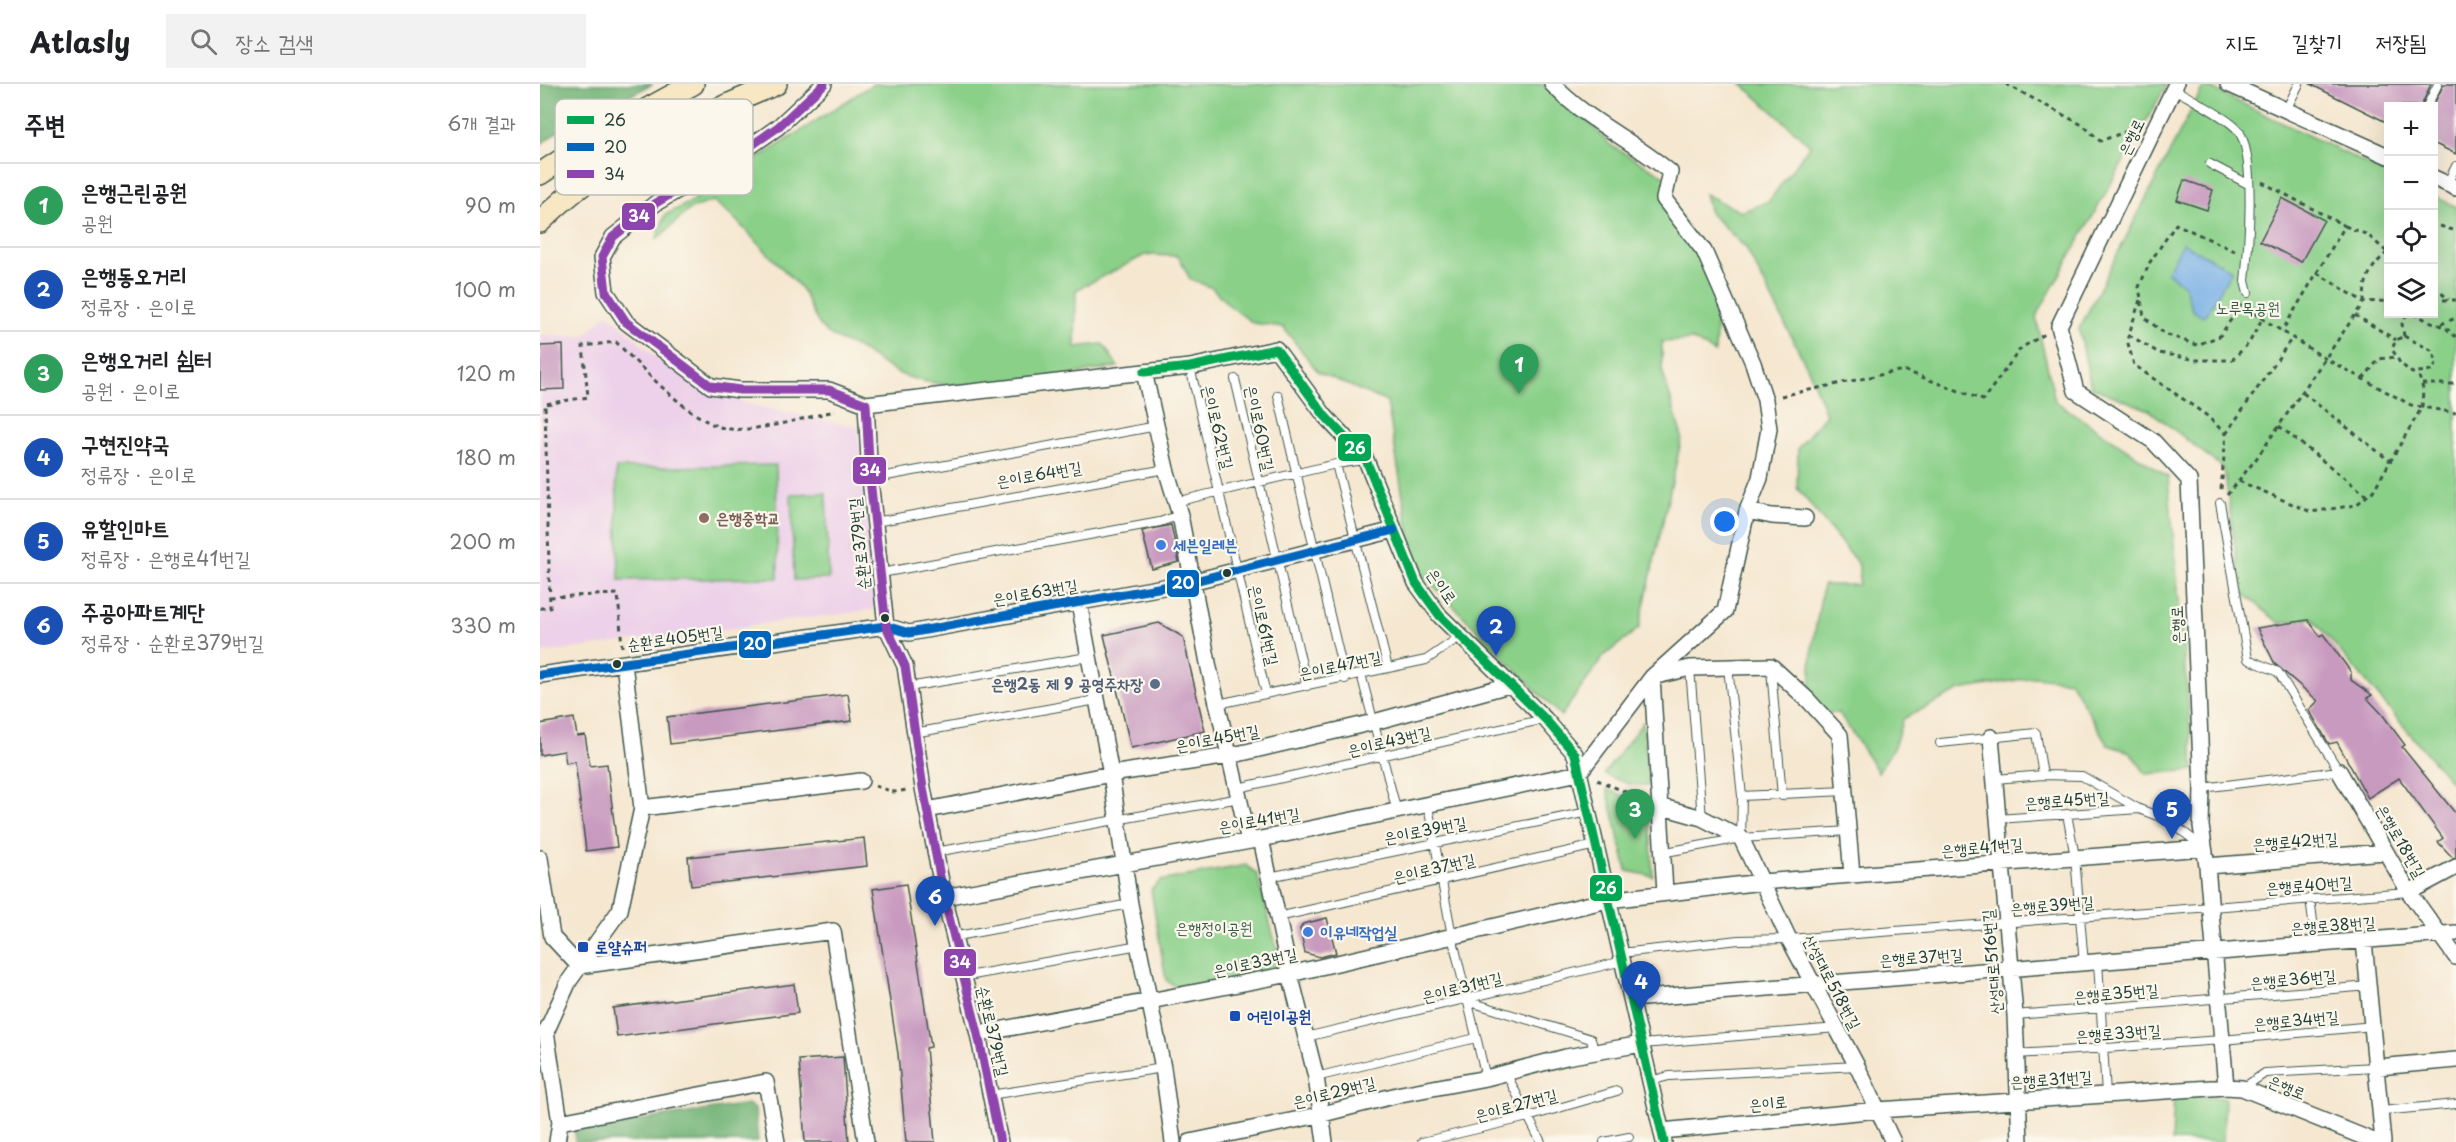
<!DOCTYPE html>
<html lang="ko">
<meta charset="utf-8">
<style>
body{margin:0;font-family:"Playpen Sans","Poor Story",sans-serif;background:#f2f2f2;color:#202124}
.controls{position:absolute;right:18px;top:18px;display:grid;overflow:hidden;border-radius:0px;box-shadow:0 6px 24px #0002}
.controls button{width:54px;height:54px;display:grid;place-items:center;padding:0;border:0;border-bottom:2px solid #e0e0e0;background:#fff;color:#202124;font:30px sans-serif}
.you{position:absolute;left:1185px;top:438px;width:21px;height:21px;margin:-15px;border:4px solid #fff;border-radius:50%;background:#1a73e8;box-shadow:0 0 0 9px #1a73e833}
.badge{display:grid;place-items:center;width:39px;height:39px;border-radius:50%;background:#1a73e8;color:#fff;font-size:20px;font-weight:700}
.pin{position:absolute;translate:-50% -50px;filter:drop-shadow(0 2px 3px #0008)}
.pin::after{content:'';position:absolute;top:32px;width:21px;height:18px;background:inherit;clip-path:polygon(0 0,100% 0,50% 100%)}
.list{margin:0;padding:0;list-style:none}
h2{display:flex;justify-content:space-between;align-items:center;height:78px;margin:0;padding:0 24px;font-size:26px}
h2 small{font-size:20px;font-weight:400;color:#757577}
.list li{display:grid;grid-template-columns:39px 1fr auto;gap:18px;align-items:center;box-sizing:border-box;height:84px;padding:0 24px;border-top:2px solid #e0e0e0}
.list b{display:block;font-size:22px;white-space:nowrap}
.list p{margin:0;font-size:20px;white-space:nowrap;color:#757577}
.list em{font-size:20px;font-style:normal;color:#757577}
.icon{flex:none;width:33px;height:33px;fill:none;stroke:currentColor;stroke-width:2;stroke-linecap:round;stroke-linejoin:round}
.map{position:relative;flex:none;width:1916px;height:1058px;overflow:hidden}
header{display:flex;align-items:center;gap:36px;box-sizing:border-box;height:84px;padding:0 30px;background:#fff;border-bottom:2px solid #e0e0e0}
header strong{font-size:28px}
nav{display:flex;gap:33px;margin-inline-start:auto;font-size:21px}
.search{width:420px;height:54px;background:#f2f2f2;display:flex;align-items:center;gap:15px;box-sizing:border-box;padding:0 21px;border-radius:0px;color:#757577;font-size:22px}
main{display:flex}
aside{flex:1;background:#fff}
.map>svg:first-child{display:block}
</style>
<header>
<strong>Atlasly</strong>
<div class="search"><svg class="icon" aria-label="search" viewBox="0 0 24 24"><circle cx="10" cy="10" r="6"/><path d="M15 15l6 6"/></svg>장소 검색</div>
<nav><a>지도</a><a>길찾기</a><a>저장됨</a></nav>
</header>
<main>
<aside>
<h2>주변<small>6개 결과</small></h2>
<ul class="list">
<li><span class="badge" style="background:#2e9e5b">1</span><div><b>은행근린공원</b><p>공원</p></div><em>90 m</em></li>
<li><span class="badge" style="background:#1a4fb4">2</span><div><b>은행동오거리</b><p>정류장 · 은이로</p></div><em>100 m</em></li>
<li><span class="badge" style="background:#2e9e5b">3</span><div><b>은행오거리 쉼터</b><p>공원 · 은이로</p></div><em>120 m</em></li>
<li><span class="badge" style="background:#1a4fb4">4</span><div><b>구현진약국</b><p>정류장 · 은이로</p></div><em>180 m</em></li>
<li><span class="badge" style="background:#1a4fb4">5</span><div><b>유할인마트</b><p>정류장 · 은행로41번길</p></div><em>200 m</em></li>
<li><span class="badge" style="background:#1a4fb4">6</span><div><b>주공아파트계단</b><p>정류장 · 순환로379번길</p></div><em>330 m</em></li>
</ul>
</aside>
<div class="map">
<svg width="1916" height="1058" viewBox="0 0 1916 1058">
<rect width="100%" height="100%" fill="#fbf7ec"/>
<filter id="ink" filterUnits="userSpaceOnUse"><feTurbulence type="fractalNoise" baseFrequency=".0167" numOctaves="2"/><feDisplacementMap in="SourceGraphic" scale="12" xChannelSelector="R" yChannelSelector="G"/><feConvolveMatrix kernelMatrix="1 2 1 2 8 2 1 2 1" color-interpolation-filters="sRGB"/></filter>
<filter id="wash" filterUnits="userSpaceOnUse"><feTurbulence type="fractalNoise" baseFrequency=".008" numOctaves="4" result="noise"/><feDisplacementMap in="SourceGraphic" scale="24" xChannelSelector="R" yChannelSelector="G"/><feGaussianBlur stdDeviation="1.35" result="paint"/><feColorMatrix in="noise" values="0 0 0 0 0 0 0 0 0 0 0 0 0 0 0 0 0 1.4 0 .05"/><feComposite in="paint" operator="in"/></filter>
<g filter="url(#wash)">
<rect width="100%" height="100%" fill="#f5e7d0"/>
<path fill="#edd0e9" d="M 68,229 L 122,279 L 179,310 L 215,322 L 318,343 L 337,525 L 0,569 L 0,251 L 44,252 Z"/>
<path fill="#8ad089" stroke="#54865e" stroke-width="1.5" d="M 333,0 L 1001,0 L 1024,11 L 1070,61 L 1135,98 L 1128,118 L 1179,184 L 1175,269 L 1153,256 L 1122,258 L 1122,286 L 1142,353 L 1099,544 L 1064,572 L 1021,632 L 875,483 L 847,318 L 778,288 L 743,243 L 713,239 L 690,222 L 672,204 L 650,195 L 638,172 L 605,171 L 536,206 L 535,263 L 563,260 L 578,283 C 510,292 426,316 360,290 C 346,284 335,274 321,266 C 309,259 297,257 285,247 C 273,236 270,218 261,204 L 191,131 L 173,117 L 150,125 L 116,156 L 125,131 L 149,119 Z
M 1202,0 L 1627,0 L 1496,233 L 1515,317 L 1628,393 L 1654,686 L 1606,690 L 1590,668 L 1568,661 L 1530,597 L 1495,593 L 1420,606 L 1363,635 L 1354,663 L 1338,688 L 1299,629 L 1269,629 L 1272,565 L 1283,501 L 1319,501 L 1319,481 L 1257,404 L 1258,364 L 1286,330 L 1269,287 L 1206,164 L 1170,129 L 1165,110 L 1201,128 L 1229,117 L 1270,61 Z
M 1664,1 L 1848,90 L 1848,230 L 1894,230 L 1894,112 L 1916,123 L 1916,704 L 1772,534 L 1739,539 L 1701,507 L 1684,385 L 1609,326 L 1551,303 L 1539,245 Z
M 236,381 L 238,494 L 79,496 L 76,384 Z
M 286,409 L 289,495 L 254,496 L 251,410 Z
M 1103,638 L 1109,702 L 1088,700 L 1064,690 Z
M 1067,705 L 1109,723 L 1113,792 L 1087,787 Z
M 706,781 L 717,790 L 743,888 L 640,906 L 626,896 L 611,806 L 620,797 Z
M 1634,1011 L 1685,1014 L 1683,1058 L 1632,1057 Z"/>
<path fill="#6fb275" stroke="#477854" stroke-width="1.5" d="M 0,0 L 113,0 L 17,48 L 0,61 Z
M 208,1020 L 215,1025 L 218,1058 L 35,1058 L 35,1046 Z"/>
<path fill="#75aee5" stroke="#4a768c" stroke-width="1.5" d="M 1643,159 L 1692,186 L 1667,229 L 1662,232 L 1652,226 L 1645,202 L 1627,188 Z"/>
<g id="blocks">
<path fill="#c89abf" d="M 1770,0 L 1891,0 L 1881,22 L 1848,22 L 1848,39 Z
M 1904,0 L 1916,0 L 1916,70 L 1893,59 L 1893,22 Z
M 1644,96 L 1673,106 L 1667,126 L 1637,116 Z
M 1742,114 L 1784,136 L 1761,178 L 1720,157 Z
M 23,261 L 24,305 L 0,306 L 0,262 Z
M 631,441 L 639,478 L 612,485 L 602,447 Z
M 1768,536 L 1780,552 L 1783,550 L 1811,588 L 1811,596 L 1832,611 L 1827,614 L 1842,630 L 1865,661 L 1862,663 L 1916,730 L 1916,773 L 1913,774 L 1898,758 L 1903,754 L 1859,694 L 1828,714 L 1797,658 L 1789,660 L 1769,626 L 1778,617 L 1735,580 L 1717,544 Z
M 619,539 L 643,553 L 665,647 L 591,664 L 564,551 Z
M 308,610 L 312,637 L 130,660 L 127,633 Z
M 34,634 L 37,652 L 45,651 L 50,682 L 67,680 L 77,763 L 46,767 L 35,677 L 26,679 L 24,667 L 0,671 L 0,640 Z
M 324,754 L 327,782 L 151,802 L 148,773 Z
M 366,800 L 391,963 L 386,964 L 395,1058 L 366,1058 L 358,970 L 333,805 Z
M 787,834 L 796,869 L 780,873 L 765,869 L 760,845 L 763,840 Z
M 254,900 L 258,929 L 77,953 L 73,924 Z
M 303,973 L 309,1058 L 265,1058 L 259,976 Z"/>
</g>
</g>
<g filter="url(#ink)">
<use href="#blocks" fill-opacity="0" stroke="#3f564b" stroke-width="1.5"/>
<g fill="none" stroke-linecap="round" stroke-linejoin="round">
<g stroke="#3f564b" stroke-width="10">
<path id="service" d="M 1634,5 C 1651,15 1685,32 1697,45 C 1717,66 1708,168 1705,197 L 1708,209
M 1887,22 L 1898,0
M 1746,26 L 1759,0
M 1670,80 L 1708,100
M 1907,100 L 1916,82
M 650,283 L 726,610
M 695,295 L 767,602
M 738,311 L 805,595
M 796,380 L 848,584
M 330,395 L 617,342
M 635,418 L 796,380 L 824,376
M 335,438 L 626,385
M 341,489 L 620,438 L 640,431
M 1188,583 L 1202,712 L 1201,754
M 1150,584 L 1162,734
M 1231,585 L 1242,712
M 821,590 L 857,728
M 368,603 L 548,573
M 678,620 L 886,576 L 921,552
M 374,649 L 557,616
M 1400,659 L 1496,649 L 1503,691
M 1455,695 L 1503,691 L 1542,692 L 1599,725 L 1628,736 L 1664,764
M 698,704 L 1005,635
M 1662,704 L 1799,687 L 1738,588 L 1708,575 L 1680,419
M 1202,712 L 1305,707
M 888,722 L 912,852 L 946,994
M 1527,730 L 1535,773 L 1544,880
M 1457,735 L 1599,725
M 395,768 L 700,714
M 1121,769 L 1201,754 L 1309,747
M 729,793 L 1048,728
M 1770,814 L 1776,860
M 738,833 L 1056,761
M 412,853 L 590,820
M 1081,869 L 1199,856 L 1249,855 L 1869,808
M 1558,878 L 1566,1010
M 422,893 L 599,861
M 927,917 L 1051,955 L 1054,968
M 1475,931 L 1830,902
M 766,953 L 1083,877
M 1102,960 L 1297,944
M 1477,970 L 1682,956 L 1833,942
M 966,989 L 1001,1058
M 776,993 L 936,954
M 1110,997 L 1129,992 L 1317,982
M 1703,1004 L 1725,989 L 1836,983
M 450,1011 L 623,984
M 1841,1027 L 1916,1020
M 882,1058 L 988,1033 L 1077,1007
M 1064,1058 L 1089,1053"/>
</g>
<g stroke="#3f564b" stroke-width="18">
<path id="minor" d="M 284,0 L 238,43 L 202,68 L 116,119 L 73,153 L 62,173 L 66,208 L 86,238 L 171,302 L 200,306 L 289,306 L 326,320 L 330,395 L 346,542 L 365,582 L 383,704 L 404,813 L 438,950 L 460,1058
M 1012,0 C 1046,36 1092,56 1130,88 L 1124,115 L 1164,167 L 1213,279 L 1225,316 L 1229,345 L 1220,394 L 1207,427 L 1185,527 L 1112,593 L 1039,689
M 1636,0 L 1519,242 L 1536,307 L 1613,357 L 1649,396 L 1662,704 L 1661,742 L 1667,782 L 1686,1003
M 1688,0 L 1848,72
M 1894,94 L 1916,104
M 604,288 L 650,283 L 736,265 L 785,332 L 826,376 L 876,499 L 900,532 L 1005,635 L 1035,670 L 1124,1058
M 326,320 L 604,288 L 626,385 L 640,431 L 669,584 L 709,757
M 1207,427 L 1232,432 L 1265,434
M 539,519 L 571,690 L 590,820 L 623,984 L 633,1058
M 0,591 L 346,542 L 369,549 L 651,498 L 854,446
M 1451,653 L 1475,931 L 1480,1058
M 1799,687 L 1869,808 L 1916,873
M 1119,722 L 1162,734 L 1201,754 L 1249,855 L 1317,982 L 1353,1058
M 102,724 L 321,697
M 387,726 L 571,690 L 689,672 L 834,638 L 969,601
M 721,755 L 750,890 L 776,993 L 785,1058
M 0,774 L 12,853 L 39,882 L 293,847 L 326,1058
M 1667,782 L 1845,768
M 1125,808 L 1112,593 L 1150,584 L 1231,582 L 1268,616 L 1300,651 L 1312,791
M 1869,808 L 1916,783
M 404,813 L 721,755 L 1039,689
M 1824,857 L 1843,1058
M 1091,915 L 1916,849
M 438,950 L 750,890 L 1068,816 L 1222,798 L 1664,764
M 1838,983 L 1916,976
M 20,1038 L 226,998 L 237,1058
M 1122,1047 L 1338,1026 L 1686,1003 L 1702,1004 L 1836,1058
M 17,1058 L 20,1038 L 6,948 L 29,897 L 80,826 L 102,724 L 84,580
M 650,1058 L 779,1031 L 861,1010 L 946,994 L 1026,973 L 1102,960"/>
</g>
<g stroke="#3f564b" stroke-width="24">
<path id="secondary" d="M 0,90 L 56,53 L 153,0
M 0,138 C 70,68 148,38 236,0"/>
</g>
<path stroke="#3f564b" stroke-width="3" stroke-dasharray="4.5 4.5" stroke-linecap="butt" d="M 1466,0 L 1544,42 L 1560,57 L 1596,44
M 1722,98 L 1805,142 L 1742,247
M 1805,142 L 1828,151 L 1848,169
M 1900,142 L 1916,147
M 1695,167 L 1636,140 L 1610,178 L 1599,203 L 1604,233 L 1625,250 L 1657,261 L 1680,252 L 1702,219
M 1777,189 L 1824,218 C 1824,195 1830,183 1848,168
M 1894,204 L 1909,215
M 1600,216 L 1587,256 L 1594,281 L 1666,331 L 1686,350 L 1681,406
M 1894,216 L 1916,216
M 1711,220 L 1715,230 L 1786,275 L 1871,321 L 1916,329
M 1873,230 L 1906,244 L 1916,253
M 1815,231 L 1856,256
M 1901,240 L 1916,234
M 1589,251 L 1619,269 L 1657,276 L 1692,276 L 1709,259 L 1722,235
M 1864,252 L 1891,266 L 1897,278 L 1893,286 L 1872,289 L 1860,279 L 1852,265 L 1856,256 Z
M 1864,252 L 1862,240 L 1867,230
M 1823,295 L 1839,275 L 1857,273
M 1882,300 L 1916,300
M 1763,309 L 1850,377
M 1241,312 L 1363,286 L 1443,316 L 1481,264 L 1505,250
M 1739,342 L 1827,412
M 1686,350 L 1752,254
M 1699,397 L 1771,428 L 1816,421 L 1833,407 L 1882,323 L 1883,305 L 1878,289
M 1687,411 L 1716,375 L 1824,218 L 1848,217
M 10,513 L 78,510 L 82,563
M 0,524 L 10,524 L 5,320 L 48,313 L 43,262 L 76,258 C 101,283 148,333 180,343 C 206,352 267,333 295,327
M 1057,696 L 1103,715
M 335,702 L 354,708 L 367,706"/>
<use href="#service" stroke="#fff" stroke-width="8"/>
<use href="#minor" stroke="#fff" stroke-width="15"/>
<use href="#secondary" stroke="#f7e8c3" stroke-width="21"/>
<g stroke="#fbf7ec" stroke-width="14">
<path id="bus-1" d="M 604,288 L 650,283 L 736,265 L 785,332 L 826,376 L 876,499 L 900,532 L 1005,635 L 1035,670 L 1124,1058"/>
</g>
<g stroke="#fbf7ec" stroke-width="14">
<path id="bus-2" d="M 0,591 L 346,542 L 369,549 L 651,498 L 854,446"/>
</g>
<g stroke="#fbf7ec" stroke-width="14">
<path id="bus-3" d="M 284,0 L 238,43 L 202,68 L 116,119 L 73,153 L 62,173 L 66,208 L 86,238 L 171,302 L 200,306 L 289,306 L 326,320 L 330,395 L 346,542 L 365,582 L 383,704 L 404,813 L 438,950 L 460,1058"/>
</g>
<use href="#bus-1" stroke="#00a651" stroke-width="9"/>
<use href="#bus-2" stroke="#0065bd" stroke-width="9"/>
<use href="#bus-3" stroke="#8e44ad" stroke-width="9"/>
</g>
</g>
<circle fill="#8d6e63" stroke="#fbf7ec" stroke-width="2" cx="164" cy="434" r="6"/>
<g fill="#3f7fe0" stroke="#fbf7ec" stroke-width="2">
<circle cx="621" cy="461" r="6"/>
<circle cx="768" cy="848" r="6"/>
</g>
<g fill="#1f3d34" stroke="#fbf7ec" stroke-width="2">
<circle cx="687" cy="489" r="5"/>
<circle cx="345" cy="534" r="5"/>
<circle cx="77" cy="580" r="5"/>
</g>
<circle fill="#5c6f8a" stroke="#fbf7ec" stroke-width="2" cx="615" cy="600" r="6"/>
<g fill="#1a4fb4" stroke="#fbf7ec" stroke-width="2">
<rect x="37" y="857" width="12" height="12" rx="3"/>
<rect x="689" y="926" width="12" height="12" rx="3"/>
</g>
<g text-anchor="middle" stroke-width="4.5" stroke-linejoin="round" paint-order="stroke">
<g font-size="16" fill="#1f3d34" stroke="#fbf7ec">
<text transform="translate(1591 53) rotate(-64)" y="6">은행로</text>
<text transform="translate(678 343) rotate(76)" y="6">은이로62번길</text>
<text transform="translate(720 344) rotate(78)" y="6">은이로60번길</text>
<text transform="translate(499 390) rotate(-10)" y="6">은이로64번길</text>
<text transform="translate(319 460) rotate(-96)" y="6">순환로379번길</text>
<text transform="translate(902 502) rotate(55)" y="6">은이로</text>
<text transform="translate(495 508) rotate(-10)" y="6">은이로63번길</text>
<text transform="translate(724 541) rotate(77)" y="6">은이로61번길</text>
<text transform="translate(1637 541) rotate(-92)" y="6">은행로</text>
<text transform="translate(135 554) rotate(-8)" y="6">순환로405번길</text>
<text transform="translate(800 581) rotate(-12)" y="6">은이로47번길</text>
<text transform="translate(677 654) rotate(-11)" y="6">은이로45번길</text>
<text transform="translate(849 657) rotate(-13)" y="6">은이로43번길</text>
<text transform="translate(1527 716) rotate(-4)" y="6">은행로45번길</text>
<text transform="translate(719 736) rotate(-10)" y="6">은이로41번길</text>
<text transform="translate(885 746) rotate(-11)" y="6">은이로39번길</text>
<text transform="translate(1755 757) rotate(-4)" y="6">은행로42번길</text>
<text transform="translate(1861 757) rotate(60)" y="6">은행로18번길</text>
<text transform="translate(1442 763) rotate(-5)" y="6">은행로41번길</text>
<text transform="translate(894 784) rotate(-13)" y="6">은이로37번길</text>
<text transform="translate(1769 801) rotate(-4)" y="6">은행로40번길</text>
<text transform="translate(1512 821) rotate(-5)" y="6">은행로39번길</text>
<text transform="translate(1793 841) rotate(-4)" y="6">은행로38번길</text>
<text transform="translate(1381 873) rotate(-4)" y="6">은행로37번길</text>
<text transform="translate(715 878) rotate(-12)" y="6">은이로33번길</text>
<text transform="translate(1452 878) rotate(-95)" y="6">산성대로516번길</text>
<text transform="translate(1753 895) rotate(-5)" y="6">은행로36번길</text>
<text transform="translate(1292 898) rotate(62)" y="6">산성대로518번길</text>
<text transform="translate(922 903) rotate(-14)" y="6">은이로31번길</text>
<text transform="translate(1576 909) rotate(-5)" y="6">은행로35번길</text>
<text transform="translate(1756 936) rotate(-5)" y="6">은행로34번길</text>
<text transform="translate(453 947) rotate(77)" y="6">순환로379번길</text>
<text transform="translate(1578 949) rotate(-4)" y="6">은행로33번길</text>
<text transform="translate(1511 995) rotate(-4)" y="6">은행로31번길</text>
<text transform="translate(1747 1003) rotate(22)" y="6">은행로</text>
<text transform="translate(794 1008) rotate(-14)" y="6">은이로29번길</text>
<text transform="translate(1228 1019) rotate(-6)" y="6">은이로</text>
<text transform="translate(976 1021) rotate(-15)" y="6">은이로27번길</text>
</g>
<g font-size="16" fill="#345a45" stroke="#fbf7ec">
<text x="1708" y="230">노루목공원</text>
<text x="674" y="850">은행정이공원</text>
</g>
<g font-size="16" font-weight="bold" fill="#785e54" stroke="#fbf7ec" text-anchor="start">
<text x="176" y="440">은행중학교</text>
</g>
<g font-size="16" font-weight="bold" fill="#366cbe" stroke="#fbf7ec" text-anchor="start">
<text x="633" y="467">세븐일레븐</text>
<text x="780" y="854">이유네작업실</text>
</g>
<g font-size="16" font-weight="bold" fill="#4e5e75" stroke="#fbf7ec" text-anchor="end">
<text x="603" y="606">은행2동 제 9 공영주차장</text>
</g>
<g font-size="16" font-weight="bold" fill="#164399" stroke="#fbf7ec" text-anchor="start">
<text x="55" y="869">로얄슈퍼</text>
<text x="707" y="938">어린이공원</text>
</g>
</g>
<rect x="15" y="15" width="198" height="96" rx="9" fill="#fbf7ec" stroke="#b9bfb5" stroke-width="1.5"/>
<rect x="27" y="32" width="27" height="8" fill="#00a651"/>
<rect x="27" y="59" width="27" height="8" fill="#0065bd"/>
<rect x="27" y="86" width="27" height="8" fill="#8e44ad"/>
<g font-size="16" fill="#1f3d34">
<text x="64" y="42">26</text>
<text x="64" y="69">20</text>
<text x="64" y="96">34</text>
</g>
<g stroke="#fbf7ec" stroke-width="2">
<rect x="81" y="118" width="35" height="29" rx="6" fill="#8e44ad"/>
<rect x="797" y="349" width="35" height="29" rx="6" fill="#00a651"/>
<rect x="312" y="372" width="35" height="29" rx="6" fill="#8e44ad"/>
<rect x="626" y="485" width="34" height="29" rx="6" fill="#0065bd"/>
<rect x="198" y="546" width="34" height="29" rx="6" fill="#0065bd"/>
<rect x="1049" y="790" width="34" height="28" rx="6" fill="#00a651"/>
<rect x="403" y="864" width="34" height="29" rx="6" fill="#8e44ad"/>
</g>
<g font-size="16" text-anchor="middle" font-weight="bold" fill="#fff">
<text x="99" y="138">34</text>
<text x="815" y="370">26</text>
<text x="330" y="392">34</text>
<text x="643" y="505">20</text>
<text x="215" y="566">20</text>
<text x="1066" y="810">26</text>
<text x="420" y="884">34</text>
</g>
</svg>
<div class="controls">
<button>+</button>
<button>−</button>
<button><svg class="icon" aria-label="locate" viewBox="0 0 24 24"><circle cx="12" cy="12" r="6"/><path d="M12 2v4M12 18v4M2 12h4M18 12h4"/></svg></button>
<button><svg class="icon" aria-label="layers" viewBox="0 0 24 24"><path d="M12 4l9 5-9 5-9-5zM3 14l9 5 9-5"/></svg></button>
</div>
<div class="you"></div>
<div class="pin badge" style="left:979px;top:310px;background:#2e9e5b">1</div>
<div class="pin badge" style="left:956px;top:572px;background:#1a4fb4">2</div>
<div class="pin badge" style="left:1095px;top:755px;background:#2e9e5b">3</div>
<div class="pin badge" style="left:1101px;top:927px;background:#1a4fb4">4</div>
<div class="pin badge" style="left:1632px;top:755px;background:#1a4fb4">5</div>
<div class="pin badge" style="left:395px;top:842px;background:#1a4fb4">6</div>
</div>
</main>
